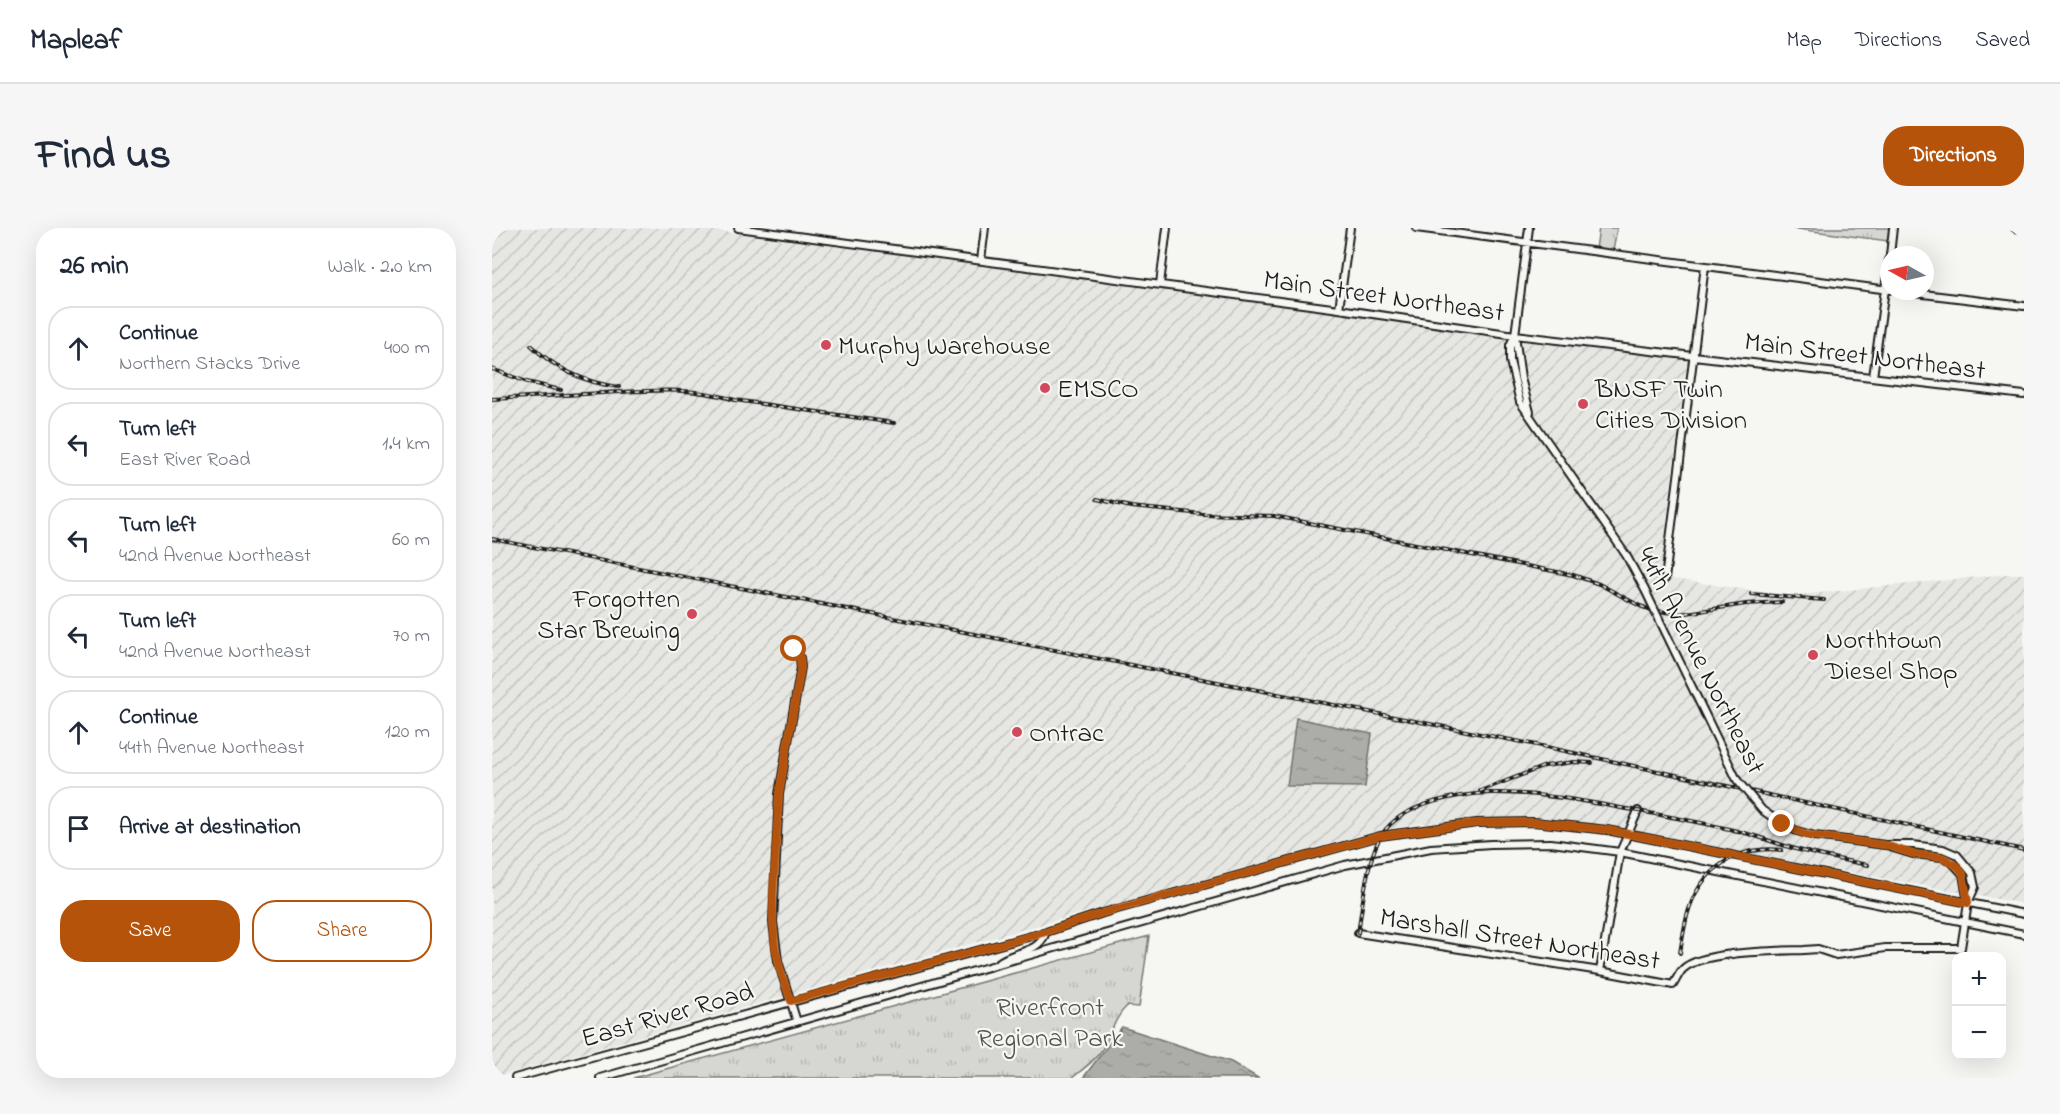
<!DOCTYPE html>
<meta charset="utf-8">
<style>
body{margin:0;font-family:"Indie Flower",sans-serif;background:#f6f6f7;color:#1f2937}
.controls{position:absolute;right:18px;bottom:18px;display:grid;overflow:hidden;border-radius:12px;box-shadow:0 6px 24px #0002}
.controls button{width:54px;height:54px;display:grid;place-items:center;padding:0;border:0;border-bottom:2px solid #e0e1e3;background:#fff;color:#1f2937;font:30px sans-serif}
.compass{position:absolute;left:1388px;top:18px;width:54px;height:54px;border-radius:50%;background:#fff;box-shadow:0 6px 24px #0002;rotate:278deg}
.stop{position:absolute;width:18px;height:18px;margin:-14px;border:4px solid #b45309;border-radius:50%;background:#fff}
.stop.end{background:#b45309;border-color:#fff;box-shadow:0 2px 6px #0008}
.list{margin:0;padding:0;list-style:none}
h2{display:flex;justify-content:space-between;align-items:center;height:78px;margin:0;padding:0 24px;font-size:26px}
h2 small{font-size:20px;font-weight:400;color:#747a83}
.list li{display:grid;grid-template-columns:39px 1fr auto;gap:18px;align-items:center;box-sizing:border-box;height:84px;margin:0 12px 12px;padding:0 12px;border:2px solid #e0e1e3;border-radius:24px}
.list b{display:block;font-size:22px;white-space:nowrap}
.list p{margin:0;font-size:20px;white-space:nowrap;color:#747a83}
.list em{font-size:20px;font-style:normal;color:#747a83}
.actions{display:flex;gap:12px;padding:18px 24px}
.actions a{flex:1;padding:14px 0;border:2px solid #b45309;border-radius:24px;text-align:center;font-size:21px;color:#b45309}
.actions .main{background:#b45309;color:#fff}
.icon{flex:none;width:33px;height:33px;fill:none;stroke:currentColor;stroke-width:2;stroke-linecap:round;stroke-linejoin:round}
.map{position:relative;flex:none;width:1532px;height:850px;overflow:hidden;border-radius:24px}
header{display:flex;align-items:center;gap:36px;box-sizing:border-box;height:84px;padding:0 30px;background:#fff;border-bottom:2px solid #e0e1e3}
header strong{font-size:28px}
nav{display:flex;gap:33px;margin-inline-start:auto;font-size:21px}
.intro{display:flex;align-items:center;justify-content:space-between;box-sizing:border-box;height:144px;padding:0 36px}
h1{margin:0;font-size:42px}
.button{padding:15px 27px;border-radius:24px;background:#b45309;color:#fff;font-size:21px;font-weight:700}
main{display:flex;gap:36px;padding:0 36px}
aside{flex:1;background:#fff;border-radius:24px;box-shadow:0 6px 24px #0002}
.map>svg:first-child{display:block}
</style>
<header>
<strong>Mapleaf</strong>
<nav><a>Map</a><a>Directions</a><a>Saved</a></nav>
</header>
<div class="intro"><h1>Find us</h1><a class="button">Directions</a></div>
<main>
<aside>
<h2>26 min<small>Walk · 2.0 km</small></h2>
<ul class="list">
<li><svg class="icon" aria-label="ahead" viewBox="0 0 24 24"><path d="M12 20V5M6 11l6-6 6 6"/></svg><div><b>Continue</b><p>Northern Stacks Drive</p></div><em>400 m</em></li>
<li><svg class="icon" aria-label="left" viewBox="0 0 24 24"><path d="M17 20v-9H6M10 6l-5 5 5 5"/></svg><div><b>Turn left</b><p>East River Road</p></div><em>1.4 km</em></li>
<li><svg class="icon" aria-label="left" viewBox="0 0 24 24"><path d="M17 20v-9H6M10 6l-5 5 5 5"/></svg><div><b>Turn left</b><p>42nd Avenue Northeast</p></div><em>60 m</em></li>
<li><svg class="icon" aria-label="left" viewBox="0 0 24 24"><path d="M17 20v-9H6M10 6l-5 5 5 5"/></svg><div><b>Turn left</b><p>42nd Avenue Northeast</p></div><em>70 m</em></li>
<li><svg class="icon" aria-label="ahead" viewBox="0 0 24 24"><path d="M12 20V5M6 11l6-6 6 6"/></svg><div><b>Continue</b><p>44th Avenue Northeast</p></div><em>120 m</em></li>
<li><svg class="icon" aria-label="arrive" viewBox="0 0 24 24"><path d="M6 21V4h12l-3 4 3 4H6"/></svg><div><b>Arrive at destination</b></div></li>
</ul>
<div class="actions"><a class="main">Save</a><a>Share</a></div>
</aside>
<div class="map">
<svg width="1532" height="850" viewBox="0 0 1532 850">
<defs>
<pattern id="industrial-furrows" width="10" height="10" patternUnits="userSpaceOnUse" patternTransform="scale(1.5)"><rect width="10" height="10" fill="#e6e6e2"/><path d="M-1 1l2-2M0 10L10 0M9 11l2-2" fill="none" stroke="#c5c5c1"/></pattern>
<pattern id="grass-tufts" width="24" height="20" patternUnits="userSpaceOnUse" patternTransform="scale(1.5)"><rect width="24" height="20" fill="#d6d6d2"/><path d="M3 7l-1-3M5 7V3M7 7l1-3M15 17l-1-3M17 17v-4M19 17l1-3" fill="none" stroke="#b7b7b4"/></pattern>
<pattern id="water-ripples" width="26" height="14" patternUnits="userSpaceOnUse" patternTransform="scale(1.5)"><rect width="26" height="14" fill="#acaca9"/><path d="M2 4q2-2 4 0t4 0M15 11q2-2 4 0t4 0" fill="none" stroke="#939391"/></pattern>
</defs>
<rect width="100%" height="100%" fill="#f6f6f2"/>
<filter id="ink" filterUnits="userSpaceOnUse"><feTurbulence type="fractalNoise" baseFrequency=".0167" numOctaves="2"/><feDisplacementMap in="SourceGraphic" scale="12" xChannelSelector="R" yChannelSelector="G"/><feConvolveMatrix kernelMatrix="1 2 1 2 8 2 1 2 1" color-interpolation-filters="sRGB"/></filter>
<g filter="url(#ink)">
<path fill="url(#industrial-furrows)" d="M 0,0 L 204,0 L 1195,132 L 1174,296 L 1175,350 L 1297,368 L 1515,346 L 1532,346 L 1532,676 L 1080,594 L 1027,589 L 927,596 L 884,603 L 0,850 Z"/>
<path fill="url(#grass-tufts)" stroke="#797977" stroke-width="1.5" d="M 1107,0 L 1125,0 L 1121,23 L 1104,21 Z
M 1298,0 L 1398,0 L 1396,13 Z
M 657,708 L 647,779 L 635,778 C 622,790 620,805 611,820 C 604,832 591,841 580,850 L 141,850 Z"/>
<path fill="url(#water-ripples)" stroke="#727271" stroke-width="1.5" d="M 804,490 L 880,506 L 873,559 L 795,558 Z
M 630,799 L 739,834 L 766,850 L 591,850 Z"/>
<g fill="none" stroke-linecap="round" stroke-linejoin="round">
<g stroke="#1c1c1c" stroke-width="10">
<path id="minor" d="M 246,0 L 840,80 L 1023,107 L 1532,167
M 924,0 L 1397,62
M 1037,0 L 1023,107 L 1029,150 L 1038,184
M 1523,0 L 1532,1
M 1398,27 L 1401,0
M 489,32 L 493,0
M 668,56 L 675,0
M 1406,63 L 1532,78
M 847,81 L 858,0
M 1023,107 L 1018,117 L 1018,133 L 1028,174 L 1134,327
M 1381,149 L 1397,32
M 1173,351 L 1213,38
M 302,421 L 308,430 L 309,439 L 287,566 L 281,694 L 286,733 L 305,794
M 1398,619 L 1421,626 L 1450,629 L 1459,633 L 1471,646 L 1476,675
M 866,705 L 1108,743 L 1181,757 C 1184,752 1187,745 1191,741 C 1209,723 1285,723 1312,722 L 1326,721 L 1344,727 L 1393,720 L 1469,720 L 1476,675 L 1483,659 L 1480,645 L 1465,627 L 1451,621 L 1421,617 L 1393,617 L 1323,608 L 1305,603
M 506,735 C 522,722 547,726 554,704
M 1108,743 L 1128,624 L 1146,583
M 23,850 L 554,704 L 611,685 L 888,608 L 985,595 L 1042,594 L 1115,602 L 1532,686
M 108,850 L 853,637 L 939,620 L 999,616 L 1059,615 L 1128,624 L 1532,706"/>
</g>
<use href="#minor" stroke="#f6f6f2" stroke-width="6"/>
<g stroke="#1c1c1c" stroke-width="4">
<path id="rail" d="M 39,117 C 63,141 94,155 127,159
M 0,141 L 35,154 L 69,162
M 0,171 C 37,169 74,167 111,165 C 155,163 200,158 243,172 L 402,195
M 605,271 L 639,279 L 711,286 L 782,288 L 1081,347 L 1107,356 L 1148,378 L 1159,382 L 1188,386 L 1254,376 L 1290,374
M 0,311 L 1045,517 L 1532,622
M 1259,366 L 1332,372
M 988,563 L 1053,538 L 1082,534 L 1100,535
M 866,705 C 871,675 875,623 894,601 C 916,575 966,566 999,565 C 1041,564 1088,572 1129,580 C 1169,587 1210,594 1249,604 C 1273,610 1295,620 1319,625 C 1338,630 1357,633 1376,637
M 1188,725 C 1190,713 1192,700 1195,688 C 1207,642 1244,617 1290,622"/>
</g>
<use href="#rail" stroke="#f6f6f2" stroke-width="1.5" stroke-dasharray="4.5" stroke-linecap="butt"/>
<g stroke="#1c1c1c" stroke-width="10" stroke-linecap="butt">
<path id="minor-bridge" d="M 1134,327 L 1153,362 L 1245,552 L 1270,582 L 1290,596 L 1305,603"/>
</g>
<use href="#minor-bridge" stroke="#f6f6f2" stroke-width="6"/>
</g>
</g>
<g fill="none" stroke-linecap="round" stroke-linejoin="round" filter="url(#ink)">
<path stroke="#b45309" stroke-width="8" d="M 302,421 L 308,430 L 309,439 L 287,566 L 281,667 L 281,694 L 283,719 L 290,748 L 299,773 L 554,704 L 611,685 L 888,608 L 986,595 L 1042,594 L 1116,602 L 1476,675 L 1471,646 L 1466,639 L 1450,629 L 1421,626 L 1393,617 L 1315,607 L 1290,596"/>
</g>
<g fill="#d1495b" stroke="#f6f6f2" stroke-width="2">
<circle cx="334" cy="117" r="6"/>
<circle cx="553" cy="160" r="6"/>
<circle cx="1091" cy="176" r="6"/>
<circle cx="200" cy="386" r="6"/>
<circle cx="1321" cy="427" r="6"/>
<circle cx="525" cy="504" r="6"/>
</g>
<g text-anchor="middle" stroke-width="4.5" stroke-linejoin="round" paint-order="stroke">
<g font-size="27" fill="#1c1c1c" stroke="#f6f6f2">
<text transform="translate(892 67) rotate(8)" y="9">Main Street Northeast</text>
<text transform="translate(1373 127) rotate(7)" y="9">Main Street Northeast</text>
<text transform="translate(1210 432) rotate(63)" y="9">44th Avenue Northeast</text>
<text transform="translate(1028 710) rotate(9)" y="9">Marshall Street Northeast</text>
<text transform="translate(175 786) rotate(-16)" y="9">East River Road</text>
</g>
<g font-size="27" fill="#1c1c1c" stroke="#f6f6f2" text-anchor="start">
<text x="346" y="126">Murphy Warehouse</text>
<text x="565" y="169">EMSCO</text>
<text x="1103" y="169">BNSF Twin<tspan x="1103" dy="31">Cities Division</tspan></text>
<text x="188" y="379" text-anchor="end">Forgotten<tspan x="188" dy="31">Star Brewing</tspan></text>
<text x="1333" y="420">Northtown<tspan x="1333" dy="31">Diesel Shop</tspan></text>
<text x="537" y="513">Ontrac</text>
</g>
<g font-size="27" fill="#545453" stroke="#f6f6f2">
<text x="558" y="787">Riverfront<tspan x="558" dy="31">Regional Park</tspan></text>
</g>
</g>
</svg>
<div class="controls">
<button>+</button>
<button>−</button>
</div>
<svg class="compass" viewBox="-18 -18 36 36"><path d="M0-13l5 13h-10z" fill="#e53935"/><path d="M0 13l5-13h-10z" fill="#747a83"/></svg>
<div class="stop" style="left:302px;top:421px"></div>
<div class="stop end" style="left:1290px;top:596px"></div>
</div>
</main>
